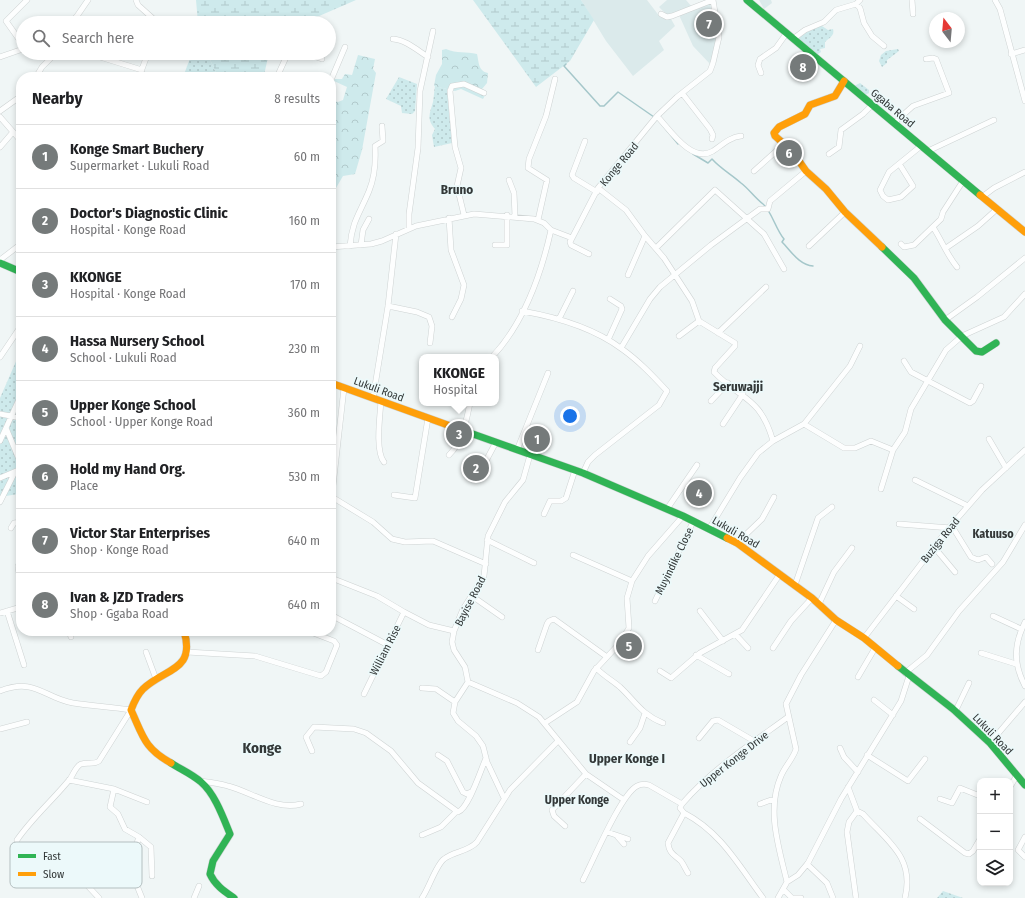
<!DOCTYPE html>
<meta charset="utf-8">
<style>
body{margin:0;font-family:"Fira Sans Condensed",sans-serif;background:#f6f6f6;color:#202124}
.controls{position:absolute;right:12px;bottom:12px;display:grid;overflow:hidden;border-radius:8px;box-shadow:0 2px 6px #0003}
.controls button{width:36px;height:36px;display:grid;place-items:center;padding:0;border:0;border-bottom:1px solid #e0e0e0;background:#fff;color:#202124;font:20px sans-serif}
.compass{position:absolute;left:929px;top:12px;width:36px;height:36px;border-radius:50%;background:#fff;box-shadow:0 2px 6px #0003;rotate:344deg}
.you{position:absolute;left:570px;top:416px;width:14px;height:14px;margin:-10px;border:3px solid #fff;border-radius:50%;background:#1a73e8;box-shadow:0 0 0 6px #1a73e833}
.badge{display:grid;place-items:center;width:26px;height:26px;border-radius:50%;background:#757a7a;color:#fff;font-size:13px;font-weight:700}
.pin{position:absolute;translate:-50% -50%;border:2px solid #fff;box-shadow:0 1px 4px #0006}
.popup{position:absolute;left:419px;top:354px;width:80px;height:52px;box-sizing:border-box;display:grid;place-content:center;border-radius:8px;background:#fff;filter:drop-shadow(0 1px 3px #0005);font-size:13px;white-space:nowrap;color:#757577}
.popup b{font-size:15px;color:#202124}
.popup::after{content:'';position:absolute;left:50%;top:100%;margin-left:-8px;border:8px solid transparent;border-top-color:#fff}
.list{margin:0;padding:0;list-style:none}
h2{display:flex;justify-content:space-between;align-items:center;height:52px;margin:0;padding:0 16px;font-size:17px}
h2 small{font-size:13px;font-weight:400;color:#757577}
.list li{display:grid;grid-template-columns:26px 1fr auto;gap:12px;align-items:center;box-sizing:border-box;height:64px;padding:0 16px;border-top:1px solid #e0e0e0}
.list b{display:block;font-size:15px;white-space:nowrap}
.list p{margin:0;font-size:13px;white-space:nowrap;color:#757577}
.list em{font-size:13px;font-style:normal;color:#757577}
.icon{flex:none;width:22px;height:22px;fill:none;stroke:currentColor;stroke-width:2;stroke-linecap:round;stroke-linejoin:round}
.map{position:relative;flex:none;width:1025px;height:898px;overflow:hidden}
.search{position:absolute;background:#fff;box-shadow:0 2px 6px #0003;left:16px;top:16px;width:320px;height:44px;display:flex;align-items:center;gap:10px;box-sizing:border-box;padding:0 14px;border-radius:22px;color:#757577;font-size:15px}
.panel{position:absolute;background:#fff;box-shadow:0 2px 6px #0003;left:16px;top:72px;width:320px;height:564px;border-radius:16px}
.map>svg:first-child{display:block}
</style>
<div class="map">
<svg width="1025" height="898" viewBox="0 0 1025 898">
<defs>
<pattern id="grass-dots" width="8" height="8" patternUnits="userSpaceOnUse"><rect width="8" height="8" fill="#ceeaec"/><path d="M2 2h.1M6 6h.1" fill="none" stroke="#b1c9cb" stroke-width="1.8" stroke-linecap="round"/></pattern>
<pattern id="forest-crowns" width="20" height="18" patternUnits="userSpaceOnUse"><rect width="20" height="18" fill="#ceeaec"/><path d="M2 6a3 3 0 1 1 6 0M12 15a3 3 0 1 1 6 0" fill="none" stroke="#b1c9cb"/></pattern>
<pattern id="wetland-marsh" width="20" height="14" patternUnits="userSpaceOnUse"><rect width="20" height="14" fill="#ceeaec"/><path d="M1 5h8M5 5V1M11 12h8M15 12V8" fill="none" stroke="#b1c9cb"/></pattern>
</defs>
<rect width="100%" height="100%" fill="#f0f6f6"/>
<path fill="#dbeaeb" d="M 581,0 L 647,0 L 660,17 L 671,19 L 675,26 L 659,41 L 664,50 L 633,76 L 606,41 Z
M 667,0 L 686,0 L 692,7 L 676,14 L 666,14 L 659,7 Z
M 759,0 L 771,0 L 772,3 L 764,9 Z
M 710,2 L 716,41 L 710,64 L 693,46 L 679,15 Z"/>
<path fill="url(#grass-dots)" d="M 817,26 L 822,26 L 828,30 L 833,29 C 835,36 829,38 825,42 L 825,48 L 820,49 L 821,52 L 815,56 L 797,37 Z
M 898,49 L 899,51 L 887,60 L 887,63 L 882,67 L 879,61 L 881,55 L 886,51 Z
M 192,53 L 207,53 L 218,77 L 183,77 Z
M 399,77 L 417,84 L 415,111 L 412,114 L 402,113 L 401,106 L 386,99 Z
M 860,83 L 869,90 L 869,93 L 865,95 L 854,86 Z
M 435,86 L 447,89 L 452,143 L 434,147 L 432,135 L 435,129 C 426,119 430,113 433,102 C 434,97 434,91 435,86 Z
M 21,350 L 21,459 L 19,460 L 18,494 L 0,497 L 0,398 Z
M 943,891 L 963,898 L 937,898 Z"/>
<path fill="url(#forest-crowns)" d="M 178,17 L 196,23 L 175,23 Z
M 446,49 C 457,54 466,51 477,54 C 479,62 478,71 488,73 L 487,83 L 482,89 L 487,92 L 483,99 L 461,89 L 455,91 L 434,86 L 436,75 L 442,64 L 442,50 Z
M 358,55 L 375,59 L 373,69 L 376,73 L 362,150 L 355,174 L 343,176 L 336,188 L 331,190 L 331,100 L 338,102 L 343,100 L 347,87 L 334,81 L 335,79 L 342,79 L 345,74 L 352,75 Z"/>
<path fill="url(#wetland-marsh)" d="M 196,0 L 356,0 L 303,23 L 198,23 Z
M 473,0 L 581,0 L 594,20 L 570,61 L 536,87 Z
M 207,53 L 269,53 L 264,75 L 262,77 L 218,77 Z"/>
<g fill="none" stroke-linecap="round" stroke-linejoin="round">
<path stroke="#a5c7ca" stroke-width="1.5" d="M 566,64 L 564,66 L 600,106 L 604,106 L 618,92 L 654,117
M 664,127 L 678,144
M 693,154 L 708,163 L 712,159 C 721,169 731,174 741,183 C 749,189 755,198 763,204 C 771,210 776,230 784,239 L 782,242 C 791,251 799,265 813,266"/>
<g stroke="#ced3d3" stroke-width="6">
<path id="street" d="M 136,0 L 138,5 L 158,23
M 912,0 L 913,14
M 995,0 L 1000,9 L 1025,101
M 856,4 L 860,8 L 864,23 L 872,36 L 884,46
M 661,14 L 667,17 L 672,16 L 713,0
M 70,23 L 77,16 L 88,0
M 393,39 C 406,40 417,50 428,57
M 793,39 L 805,30 L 824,22 L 836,10 L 856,4 L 860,0
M 23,45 L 6,21 L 27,0
M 87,53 L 142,70
M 304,53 L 322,59
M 1011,54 L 1025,50
M 0,57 L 23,49
M 761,73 L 758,65 L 760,59 L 776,48 L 786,34
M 36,77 L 42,67 L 51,58
M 139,77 L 148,53
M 277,77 L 288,53
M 331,80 L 345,47
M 682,93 L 710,129 L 713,135 L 712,139
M 0,111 L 21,96
M 657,116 C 670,130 692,164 713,151 C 722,145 730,137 741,136
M 0,117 L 21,141
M 894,123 L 913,106 L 949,93 L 936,59 L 933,58 L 926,59
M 585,141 L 572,175 L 574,178 L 597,192
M 0,147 L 13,132
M 928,151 L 994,120
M 829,154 L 839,147 L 841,130 L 863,114 L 872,105
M 900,165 L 913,186 L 901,197 L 888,200 L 883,196 L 880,190 L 889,172 L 921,146
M 754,171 L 783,145
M 509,180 L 514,193 L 515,216
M 598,188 L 626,210 L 645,236 L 664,258 L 692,301 L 699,321 L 735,343 L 735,346 L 715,368 L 714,372 C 741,400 760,396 773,441
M 982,197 L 994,188 L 1025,172
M 464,215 L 457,186 L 461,168 L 455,147 L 450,91 L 452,86 L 464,84 L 484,93
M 449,218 L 451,250 L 464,285 L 461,299 L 452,317
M 538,220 L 547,180 L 528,168 L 529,159 L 546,116 L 555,79
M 933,227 C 942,241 947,255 957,267
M 409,228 L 409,214 L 418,148 L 420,91 L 433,31
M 901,244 L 904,247 L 914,245 L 941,219 L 943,212 L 963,181
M 361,245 L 363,230 L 369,219
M 495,245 L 507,245 L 507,215
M 350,246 C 352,221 360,213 369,191 C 375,176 376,162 375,146 L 383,141 L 382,126
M 809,246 L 845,212
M 331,247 L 371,244 L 382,241 L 416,226 L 474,214 L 534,219 L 544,223 L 551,230 L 572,238
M 656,248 L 715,190 L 764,234 L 784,269
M 946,248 L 978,226 L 997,209
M 589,254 L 571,245 L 570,242 L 598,188 L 657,116 L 677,97 L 710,71 L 713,63 L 719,37 L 713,0
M 0,260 L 21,244
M 628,275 L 645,236
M 388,306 L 417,312 L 429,317 L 432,326 L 430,343
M 522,311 C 556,317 594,328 622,349 C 639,361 653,376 667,391 L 659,405 L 595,455 L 588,462 L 583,473
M 559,319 L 573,291
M 945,320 L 977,297 L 1025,258
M 718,333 L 766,287
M 679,336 L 699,321
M 331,339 L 332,336
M 608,340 L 622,309 L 621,306 L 610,299
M 621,348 L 650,299 L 660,287 L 711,245 L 760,209 L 768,209 L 770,201 L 806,171
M 0,357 L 21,326
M 492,357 C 524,323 541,275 551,230
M 904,361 L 911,372 L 970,403 L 973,401 L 981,386
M 373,398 L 388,306 L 396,234
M 381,401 C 380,416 375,451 384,462
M 711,401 L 728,383
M 0,414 L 21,418
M 723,424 L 743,394
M 804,424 L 844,448 L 855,448 L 871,441 L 893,450
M 6,428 L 21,464
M 989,439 L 1006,468
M 0,441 L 21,395
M 517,450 L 548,373
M 449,455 C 463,441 466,422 470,403
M 479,474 L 496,442
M 0,478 L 21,469
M 915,480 L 968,506
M 881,489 L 893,450 L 905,432 L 911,409 L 946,350 L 962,336 L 1004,317 L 1025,294
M 394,495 L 415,498 L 428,418
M 332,497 L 373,522 L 392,539 L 405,542 L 433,541 L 486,564
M 0,502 L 15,472
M 667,509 L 697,465
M 544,514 L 550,501 L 561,501 L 566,498 L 575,470
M 331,524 L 333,486 L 344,388
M 899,524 L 951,528 L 955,531 L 971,557 L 978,560 L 986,557 L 992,564
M 11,528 L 14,523 L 21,522
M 709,529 L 740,478 L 758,453 L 773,441 L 804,424 L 850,366 L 860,346
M 487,540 L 534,563
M 737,543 L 762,519 L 774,497
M 934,547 L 955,572
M 573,555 L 632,581
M 18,566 L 21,591
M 334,579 L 377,596 L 404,612
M 795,585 L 818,518 L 832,507
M 472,596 L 502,617
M 896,596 L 914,609
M 655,601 L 693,522
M 819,604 L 834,572 L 852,548
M 7,611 L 24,665
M 700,611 L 723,641
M 0,613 L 21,607
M 331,615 L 388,645
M 993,616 L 1021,629
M 1025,622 C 1014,644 1013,663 1025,686
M 69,631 L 71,637
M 736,635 L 748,648
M 864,638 L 948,529 L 982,490 L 1025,450
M 773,648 L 791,621 L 812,598
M 538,650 L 547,624 L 549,621 L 554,619 L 607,657
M 146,652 L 156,679
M 187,652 L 255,656 L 321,676 L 326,672 L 337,645 L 334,641 L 308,631
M 981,653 L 1016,664
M 696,655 L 729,674
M 596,668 C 604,676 613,681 620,687 C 635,701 642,715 663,723
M 660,671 L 671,678 L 700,653 L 742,630 L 780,574
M 905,673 L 927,655 L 959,611 L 1003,562 L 1025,525
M 858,677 L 875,648
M 468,682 L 465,667 L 454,650 L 452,642 L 454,631 L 463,609 L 484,576 L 488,536 L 505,502 L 523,480 L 530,455
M 468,682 L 517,703 L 539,717 L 586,774 L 624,800
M 468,682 L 455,702 L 453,713 L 458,721 L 476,736 L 483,746 L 487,762 L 504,798
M 422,688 L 436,689 L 455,702
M 0,691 C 35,677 44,698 73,703 C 92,706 112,707 131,710 L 99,761 C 94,765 87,762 81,764 C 76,766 73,775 70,779 C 53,800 32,818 17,840
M 364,694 L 404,612 L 429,625 L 454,631
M 874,700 L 893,715
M 955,712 L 969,683
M 545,723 L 577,702 L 594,671 L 620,643 L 629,628 L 627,598 L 632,581 L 648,556 L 683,516
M 0,729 L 27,722
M 699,738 L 713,721 L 718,720 L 754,741
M 630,742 L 640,728 L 645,713
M 990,743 L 1025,702
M 840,748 L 844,757 L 858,772
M 312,751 L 306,737 L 314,727 L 354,729 L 366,733 L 391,751 L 418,783 L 458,812 C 469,808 481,769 486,758
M 438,755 L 447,761 L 463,792 L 467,794 L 471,792
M 867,755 L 908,781 L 925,759
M 69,780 L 114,789 L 110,807 L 118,814 L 125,829 L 139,837 L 129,866 L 142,898
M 200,781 C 209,782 219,783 228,786 C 251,792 277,811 301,804
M 848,787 L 857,811 L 863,814 C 887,841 915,857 905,898
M 1010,787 L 1017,775
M 114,789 L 147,802
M 940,799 L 952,803 L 960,788 L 980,796
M 760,804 L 771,800 L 774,801
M 684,813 C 721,832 739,866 763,898
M 920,819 L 965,853 L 969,854 L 973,851 L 980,839
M 565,826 L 554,816 L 552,810 L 586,774
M 607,832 L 628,839
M 422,835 L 441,827 L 456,812
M 617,836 L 624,844
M 139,837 L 151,847 L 152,876
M 1025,837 L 1018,850 L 1025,857
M 807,864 L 827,883 L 833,898
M 688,873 C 686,870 684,865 681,861 C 675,855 669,854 668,843 L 684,813 L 680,808 L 682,804 C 712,769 751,744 788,717
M 583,880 C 593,861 621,794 637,786 C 641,784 645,784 649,785 L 682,804
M 787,882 L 798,875 L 808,863 L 841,799 L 901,701 L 909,676
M 86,884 L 99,898
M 784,890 L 792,898
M 194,898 L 199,886
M 422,898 C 429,888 436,865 444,859 C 454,851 468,852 477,842 L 510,790 L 558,741
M 778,898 L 787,882 C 779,848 766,810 781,776 C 785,766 793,759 796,749 L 786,704 L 801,675 L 836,620
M 794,898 L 801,898
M 856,898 L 847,832 L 849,822 L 857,811"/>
</g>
<g stroke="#ced3d3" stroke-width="8">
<path id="fast" d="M 747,0 L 980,195
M 882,247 L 914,278 L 945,320 L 976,351 L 982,352 L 996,343
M 0,263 L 21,272
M 456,428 L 583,473 L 683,516 L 727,538
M 898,666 L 953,709 L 990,743 L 1025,785
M 171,763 C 180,769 192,774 201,782 C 215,794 223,817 230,834 L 213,861 L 210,874 C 215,885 224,891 234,898"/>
</g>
<g stroke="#ced3d3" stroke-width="8">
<path id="slow" d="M 844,81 L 835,96 L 810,105 L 805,114 L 779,127 L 774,133 L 775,136 L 792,151 L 806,171 L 826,189 L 845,212 L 882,247
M 980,195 L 1025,232
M 331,383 L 456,428
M 727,538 L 737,543 L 812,598 L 836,620 L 864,638 L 898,666
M 171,763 C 144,748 143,736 131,710 C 134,702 137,695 143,689 C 165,668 196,671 184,631"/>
</g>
<use href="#street" stroke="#fdfefe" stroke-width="5"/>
<use href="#fast" stroke="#30b455" stroke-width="7"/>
<use href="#slow" stroke="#ff9f0a" stroke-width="7"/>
</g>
<g text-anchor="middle" stroke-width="3.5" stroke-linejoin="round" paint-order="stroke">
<g font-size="11" fill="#333838" stroke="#ecf9fa">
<text transform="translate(893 108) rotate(40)" y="4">Ggaba Road</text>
<text transform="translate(619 164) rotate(-50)" y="4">Konge Road</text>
<text transform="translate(379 389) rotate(20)" y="4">Lukuli Road</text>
<text transform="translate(736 532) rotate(30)" y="4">Lukuli Road</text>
<text transform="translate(940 540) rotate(-51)" y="4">Buziga Road</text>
<text transform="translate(674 561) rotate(-64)" y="4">Muyindike Close</text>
<text transform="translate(470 601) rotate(-63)" y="4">Bayise Road</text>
<text transform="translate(385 650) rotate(-63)" y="4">William Rise</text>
<text transform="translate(993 734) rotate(46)" y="4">Lukuli Road</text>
<text transform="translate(734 759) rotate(-38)" y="4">Upper Konge Drive</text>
</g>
<g font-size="12" font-weight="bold" fill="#333838" stroke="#ecf9fa">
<text x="993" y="538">Katuuso</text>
<text x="577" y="804">Upper Konge</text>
</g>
<g font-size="13" font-weight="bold" fill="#333838" stroke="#ecf9fa">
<text x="457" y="194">Bruno</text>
<text x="738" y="391">Seruwajji</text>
<text x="627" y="763">Upper Konge I</text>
</g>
<g font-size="15" font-weight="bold" fill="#333838" stroke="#ecf9fa">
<text x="262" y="753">Konge</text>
</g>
</g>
<rect x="10" y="842" width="132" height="46" rx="6" fill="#ecf9fa" stroke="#b4bfc0" stroke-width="1"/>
<rect x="18" y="854" width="18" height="4" fill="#30b455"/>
<rect x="18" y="872" width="18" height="4" fill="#ff9f0a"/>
<g font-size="11" fill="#333838">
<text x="43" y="860">Fast</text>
<text x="43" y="878">Slow</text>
</g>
</svg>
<div class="controls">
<button>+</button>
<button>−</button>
<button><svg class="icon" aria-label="layers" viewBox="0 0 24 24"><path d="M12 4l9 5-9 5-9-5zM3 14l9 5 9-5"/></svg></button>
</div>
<svg class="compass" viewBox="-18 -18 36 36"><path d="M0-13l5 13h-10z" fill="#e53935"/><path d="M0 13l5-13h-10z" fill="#757577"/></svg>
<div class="you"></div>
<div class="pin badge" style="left:537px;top:439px">1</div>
<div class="pin badge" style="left:476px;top:468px">2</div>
<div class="pin badge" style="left:459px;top:434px">3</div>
<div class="popup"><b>KKONGE</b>Hospital</div>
<div class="pin badge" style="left:699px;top:493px">4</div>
<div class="pin badge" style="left:629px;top:646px">5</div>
<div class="pin badge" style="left:789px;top:153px">6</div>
<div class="pin badge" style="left:709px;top:24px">7</div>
<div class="pin badge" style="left:803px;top:67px">8</div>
<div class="search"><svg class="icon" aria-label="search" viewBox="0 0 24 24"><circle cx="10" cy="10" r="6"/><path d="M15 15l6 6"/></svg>Search here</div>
<section class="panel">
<h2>Nearby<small>8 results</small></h2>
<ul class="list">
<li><span class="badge">1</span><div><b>Konge Smart Buchery</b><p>Supermarket · Lukuli Road</p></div><em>60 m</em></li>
<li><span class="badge">2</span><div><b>Doctor's Diagnostic Clinic</b><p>Hospital · Konge Road</p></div><em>160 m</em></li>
<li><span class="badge">3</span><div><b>KKONGE</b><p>Hospital · Konge Road</p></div><em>170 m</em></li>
<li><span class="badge">4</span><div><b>Hassa Nursery School</b><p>School · Lukuli Road</p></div><em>230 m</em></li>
<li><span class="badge">5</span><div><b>Upper Konge School</b><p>School · Upper Konge Road</p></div><em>360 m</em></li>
<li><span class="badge">6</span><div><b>Hold my Hand Org.</b><p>Place</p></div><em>530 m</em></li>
<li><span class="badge">7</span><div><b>Victor Star Enterprises</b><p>Shop · Konge Road</p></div><em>640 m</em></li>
<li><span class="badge">8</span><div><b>Ivan &amp; JZD Traders</b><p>Shop · Ggaba Road</p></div><em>640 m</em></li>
</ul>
</section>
</div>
